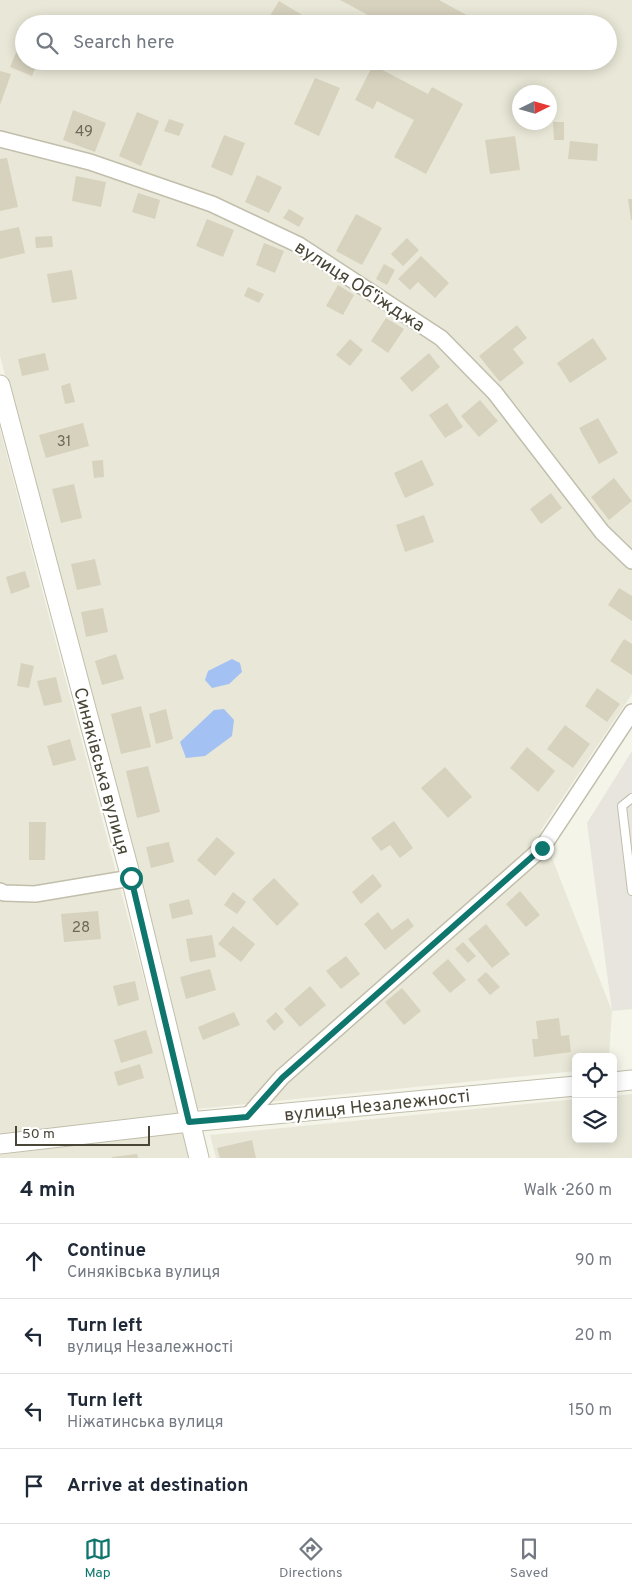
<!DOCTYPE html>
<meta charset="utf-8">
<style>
body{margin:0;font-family:Overpass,sans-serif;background:#f2f2f3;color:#1f2937}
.controls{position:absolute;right:15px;bottom:15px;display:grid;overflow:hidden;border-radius:8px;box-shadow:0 2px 12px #0003}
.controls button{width:45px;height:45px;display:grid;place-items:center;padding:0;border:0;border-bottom:1px solid #e0e1e3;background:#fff;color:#1f2937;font:25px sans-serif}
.compass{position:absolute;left:512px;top:85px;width:45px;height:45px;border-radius:50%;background:#fff;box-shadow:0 2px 12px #0003;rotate:85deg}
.scale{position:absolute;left:15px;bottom:12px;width:135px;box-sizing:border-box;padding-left:5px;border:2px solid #494637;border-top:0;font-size:14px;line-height:18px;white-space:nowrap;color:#494637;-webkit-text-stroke:4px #fff;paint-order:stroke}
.stop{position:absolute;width:15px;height:15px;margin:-11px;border:4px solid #0f766e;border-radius:50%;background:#fff}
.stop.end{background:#0f766e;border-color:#fff;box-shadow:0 1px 5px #0008}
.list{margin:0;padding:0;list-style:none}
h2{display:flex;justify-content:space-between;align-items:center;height:65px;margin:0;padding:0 20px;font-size:21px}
h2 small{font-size:16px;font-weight:400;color:#747a83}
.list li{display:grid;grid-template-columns:32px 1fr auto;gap:15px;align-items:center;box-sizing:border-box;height:75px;padding:0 20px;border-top:1px solid #e0e1e3}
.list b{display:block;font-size:19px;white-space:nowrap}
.list p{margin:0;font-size:16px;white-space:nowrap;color:#747a83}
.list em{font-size:16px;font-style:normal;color:#747a83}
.icon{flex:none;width:28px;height:28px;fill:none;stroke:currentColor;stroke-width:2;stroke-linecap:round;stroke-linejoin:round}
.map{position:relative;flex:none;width:632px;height:1158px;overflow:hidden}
.search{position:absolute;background:#fff;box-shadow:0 2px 12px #0003;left:15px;right:15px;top:15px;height:55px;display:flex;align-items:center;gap:12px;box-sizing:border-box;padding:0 18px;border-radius:28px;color:#747a83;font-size:19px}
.sheet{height:365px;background:#fff}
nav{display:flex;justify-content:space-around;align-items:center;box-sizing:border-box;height:70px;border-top:1px solid #e0e1e3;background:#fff;font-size:14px;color:#747a83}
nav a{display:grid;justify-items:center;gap:2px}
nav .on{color:#0f766e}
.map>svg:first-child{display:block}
</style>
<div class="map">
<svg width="632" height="1158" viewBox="0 0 632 1158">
<rect width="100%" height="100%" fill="#f5f4e9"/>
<path fill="#e9e7d7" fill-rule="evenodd" d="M 0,0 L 632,0 L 632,694 L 541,830 L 612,1011 L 609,1057 L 576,1057 L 576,1071 L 197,1109 L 0,356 ZM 24,24 L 608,24 L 608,61 L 24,61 ZM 520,92 L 550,92 L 550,122 L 520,122 Z
M 0,429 L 179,1113 L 0,1134 Z
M 632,1094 L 632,1158 L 216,1158 L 210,1135 L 576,1099 L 576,1139 L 613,1139 L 613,1096 Z
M 183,1131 L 190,1158 L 0,1158 L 0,1155 Z"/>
<path fill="#e7e5dd" d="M 632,751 L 632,1009 L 612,1011 L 587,823 Z"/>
<path fill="#a3c2f3" d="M 232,659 L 240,663 L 242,672 L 229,684 L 212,688 L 205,680 L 208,671 Z
M 224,709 L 234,720 L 232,736 L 205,756 L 186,758 L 180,742 L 214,710 Z"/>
<path fill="#d7d2be" d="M 340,0 L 439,0 L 483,24 L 385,24 Z
M 279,1 L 317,24 L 265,24 Z
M 24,34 L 24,61 L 38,61 L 32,76 L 10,67 Z
M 456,61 L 483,61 L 480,67 L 470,62 L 467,67 Z
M 373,65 L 428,94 L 432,87 L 463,104 L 426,174 L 394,157 L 414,120 L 377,101 L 373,109 L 355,100 Z
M 0,71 L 11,74 L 0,105 Z
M 315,78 L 340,88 L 319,136 L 294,124 Z
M 73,110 L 106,123 L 95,152 L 63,140 Z
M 137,112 L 159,121 L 141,166 L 119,156 Z
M 169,119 L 184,124 L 179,136 L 164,131 Z
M 553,122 L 564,122 L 564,140 L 554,140 Z
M 224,135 L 245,143 L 232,176 L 211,167 Z
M 515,136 L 520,170 L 490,174 L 485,140 Z
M 570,141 L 598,144 L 597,161 L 568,159 Z
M 7,158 L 18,207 L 0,211 L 0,159 Z
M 257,175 L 282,187 L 269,213 L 245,202 Z
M 76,176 L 106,182 L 101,207 L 72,201 Z
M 138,193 L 160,200 L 155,219 L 132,212 Z
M 628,199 L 632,199 L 632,220 L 631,220 Z
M 289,209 L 304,218 L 299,227 L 283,218 Z
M 356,214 L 382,228 L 362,265 L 336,251 Z
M 207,219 L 234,230 L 223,257 L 196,246 Z
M 19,227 L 25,253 L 0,259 L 0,231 Z
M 52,236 L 53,247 L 36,248 L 35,237 Z
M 407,238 L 419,250 L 403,266 L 391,254 Z
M 264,243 L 284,251 L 275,273 L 256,265 Z
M 421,256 L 449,283 L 435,298 L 418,282 L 410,290 L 398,279 Z
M 384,264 L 395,270 L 387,285 L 376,279 Z
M 72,270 L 77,299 L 52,303 L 47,274 Z
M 338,285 L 354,295 L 343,315 L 326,306 Z
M 248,287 L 264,294 L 259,303 L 244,296 Z
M 386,318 L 404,329 L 388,353 L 371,341 Z
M 517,325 L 527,338 L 513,349 L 524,363 L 500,382 L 479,356 Z
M 593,338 L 607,359 L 570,383 L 557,363 Z
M 350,339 L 363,350 L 350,366 L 336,355 Z
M 45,353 L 49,370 L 22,376 L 18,359 Z
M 429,353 L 440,367 L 412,392 L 400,378 Z
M 70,383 L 75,402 L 65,404 L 61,386 Z
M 480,400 L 498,421 L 479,437 L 461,416 Z
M 447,403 L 463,427 L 445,438 L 429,415 Z
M 598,418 L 618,453 L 599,464 L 579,428 Z
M 83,423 L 89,446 L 46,458 L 39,435 Z
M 103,460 L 104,477 L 94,478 L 92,461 Z
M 422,460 L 434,485 L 405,498 L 394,473 Z
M 614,478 L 632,501 L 609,520 L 591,497 Z
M 74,484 L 82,518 L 61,523 L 52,489 Z
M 551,493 L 562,508 L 541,524 L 530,509 Z
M 424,515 L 434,542 L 405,552 L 396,525 Z
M 95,559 L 101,585 L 77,590 L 71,564 Z
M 25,571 L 30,587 L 11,594 L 6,577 Z
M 619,588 L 632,596 L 632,621 L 608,605 Z
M 103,608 L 108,632 L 86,637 L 81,612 Z
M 624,639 L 632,644 L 632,675 L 610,661 Z
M 116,654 L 124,679 L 102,685 L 95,661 Z
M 21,663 L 34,666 L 29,688 L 17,686 Z
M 56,677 L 62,702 L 44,706 L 37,681 Z
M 597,688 L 620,704 L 607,722 L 585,706 Z
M 141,706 L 151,747 L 121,754 L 111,714 Z
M 166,709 L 173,739 L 156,744 L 149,714 Z
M 565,725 L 590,744 L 573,768 L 547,749 Z
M 70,739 L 76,760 L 53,766 L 47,746 Z
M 527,747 L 555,771 L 538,792 L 510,768 Z
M 148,766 L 160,812 L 137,818 L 126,771 Z
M 445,767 L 472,797 L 448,818 L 421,788 Z
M 394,821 L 413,848 L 400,858 L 390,845 L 381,851 L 371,838 Z
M 29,822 L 46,822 L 45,860 L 29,860 Z
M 217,837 L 235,853 L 215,876 L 197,860 Z
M 169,842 L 174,862 L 151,868 L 146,847 Z
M 373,874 L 382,886 L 361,904 L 352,892 Z
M 274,878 L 299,904 L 277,926 L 252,899 Z
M 520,891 L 540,915 L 526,927 L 506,904 Z
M 233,892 L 246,902 L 237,914 L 224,905 Z
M 189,899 L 193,914 L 172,919 L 169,904 Z
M 98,911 L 101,939 L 64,942 L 61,914 Z
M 378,912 L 392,930 L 408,918 L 414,926 L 385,950 L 364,924 Z
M 486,924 L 510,954 L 492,968 L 468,939 Z
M 233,926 L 255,944 L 241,962 L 218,944 Z
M 212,935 L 216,957 L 190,962 L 186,939 Z
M 463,942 L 476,956 L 468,963 L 455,949 Z
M 346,956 L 360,974 L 341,989 L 326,971 Z
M 448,959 L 466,980 L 450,993 L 432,973 Z
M 210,969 L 216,990 L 186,999 L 180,977 Z
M 486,972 L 500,987 L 490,995 L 477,980 Z
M 135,981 L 139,1000 L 118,1006 L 113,986 Z
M 310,986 L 326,1005 L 300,1027 L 284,1009 Z
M 402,988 L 421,1011 L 404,1025 L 385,1002 Z
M 234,1012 L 240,1025 L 203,1040 L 198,1027 Z
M 276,1012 L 284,1022 L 274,1031 L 266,1021 Z
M 559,1018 L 561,1036 L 569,1035 L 571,1052 L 534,1057 L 532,1039 L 538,1039 L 536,1021 Z
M 146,1030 L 153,1053 L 121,1063 L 114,1040 Z
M 140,1064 L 144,1078 L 118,1086 L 114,1072 Z
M 252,1140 L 256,1158 L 220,1158 L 217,1148 Z
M 137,1154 L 138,1158 L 112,1158 L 112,1157 Z"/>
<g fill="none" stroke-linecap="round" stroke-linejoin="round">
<g stroke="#c1beab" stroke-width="10">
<path id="service" d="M 632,798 L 622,806 L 632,891"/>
</g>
<g stroke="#c1beab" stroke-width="18">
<path id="minor" d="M 0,139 L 90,162 L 212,204 L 299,245 L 441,338 L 495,393 L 602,532 L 632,561
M 0,891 L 4,893 L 35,894 L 131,878
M 247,1117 L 282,1077 L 542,848 L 632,712"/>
</g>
<g stroke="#c1beab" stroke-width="21">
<path id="tertiary" d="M 0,385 L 131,878 L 199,1158
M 613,1082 L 632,1080
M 0,1144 L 189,1122 L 576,1086"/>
</g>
<use href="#service" stroke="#fff" stroke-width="8"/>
<use href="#minor" stroke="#fff" stroke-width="15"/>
<use href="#tertiary" stroke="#fff" stroke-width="19"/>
</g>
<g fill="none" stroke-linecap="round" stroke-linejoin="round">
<path stroke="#0f766e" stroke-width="6" d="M 131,878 L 189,1122 L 247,1117 L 282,1078 L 542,848"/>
</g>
<g text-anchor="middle" stroke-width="4.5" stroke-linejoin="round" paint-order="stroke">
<g font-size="15" fill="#6c6959">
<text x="84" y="136">49</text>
<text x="64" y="446">31</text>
<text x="81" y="932">28</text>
</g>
<g font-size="18" fill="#494637" stroke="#fff">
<text transform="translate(360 286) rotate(33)" y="6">вулиця Обʼїжджа</text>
<text transform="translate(102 771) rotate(75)" y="6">Синяківська вулиця</text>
<text transform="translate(377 1105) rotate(-6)" y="6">вулиця Незалежності</text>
</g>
</g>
</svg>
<div class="controls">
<button><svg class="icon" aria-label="locate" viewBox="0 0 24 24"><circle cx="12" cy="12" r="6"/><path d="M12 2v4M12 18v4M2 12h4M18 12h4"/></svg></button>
<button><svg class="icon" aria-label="layers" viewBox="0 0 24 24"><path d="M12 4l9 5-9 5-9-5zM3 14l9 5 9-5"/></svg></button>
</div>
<svg class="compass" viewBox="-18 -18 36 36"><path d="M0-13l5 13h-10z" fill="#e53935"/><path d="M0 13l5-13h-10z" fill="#747a83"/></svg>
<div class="scale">50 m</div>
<div class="stop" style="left:131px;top:878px"></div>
<div class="stop end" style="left:542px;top:848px"></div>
<div class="search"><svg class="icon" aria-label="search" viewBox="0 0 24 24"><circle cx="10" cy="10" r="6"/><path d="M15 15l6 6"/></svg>Search here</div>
</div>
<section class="sheet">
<h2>4 min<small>Walk · 260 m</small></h2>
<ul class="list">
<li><svg class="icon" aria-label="ahead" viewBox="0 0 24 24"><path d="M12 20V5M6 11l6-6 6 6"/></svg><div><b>Continue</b><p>Синяківська вулиця</p></div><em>90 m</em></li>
<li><svg class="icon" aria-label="left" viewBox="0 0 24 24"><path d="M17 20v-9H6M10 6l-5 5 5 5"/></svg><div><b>Turn left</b><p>вулиця Незалежності</p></div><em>20 m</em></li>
<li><svg class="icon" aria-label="left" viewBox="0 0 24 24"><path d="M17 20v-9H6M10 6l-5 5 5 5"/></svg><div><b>Turn left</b><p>Ніжатинська вулиця</p></div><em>150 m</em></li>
<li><svg class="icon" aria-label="arrive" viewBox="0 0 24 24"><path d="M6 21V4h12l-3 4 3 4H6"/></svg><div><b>Arrive at destination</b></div></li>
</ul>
</section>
<nav>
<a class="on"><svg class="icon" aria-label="map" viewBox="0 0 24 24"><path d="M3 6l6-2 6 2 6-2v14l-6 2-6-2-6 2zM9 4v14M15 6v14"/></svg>Map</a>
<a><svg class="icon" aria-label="directions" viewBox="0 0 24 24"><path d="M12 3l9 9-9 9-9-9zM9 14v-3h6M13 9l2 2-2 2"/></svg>Directions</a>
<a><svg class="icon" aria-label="saved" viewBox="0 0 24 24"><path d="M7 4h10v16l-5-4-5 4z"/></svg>Saved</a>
</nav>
